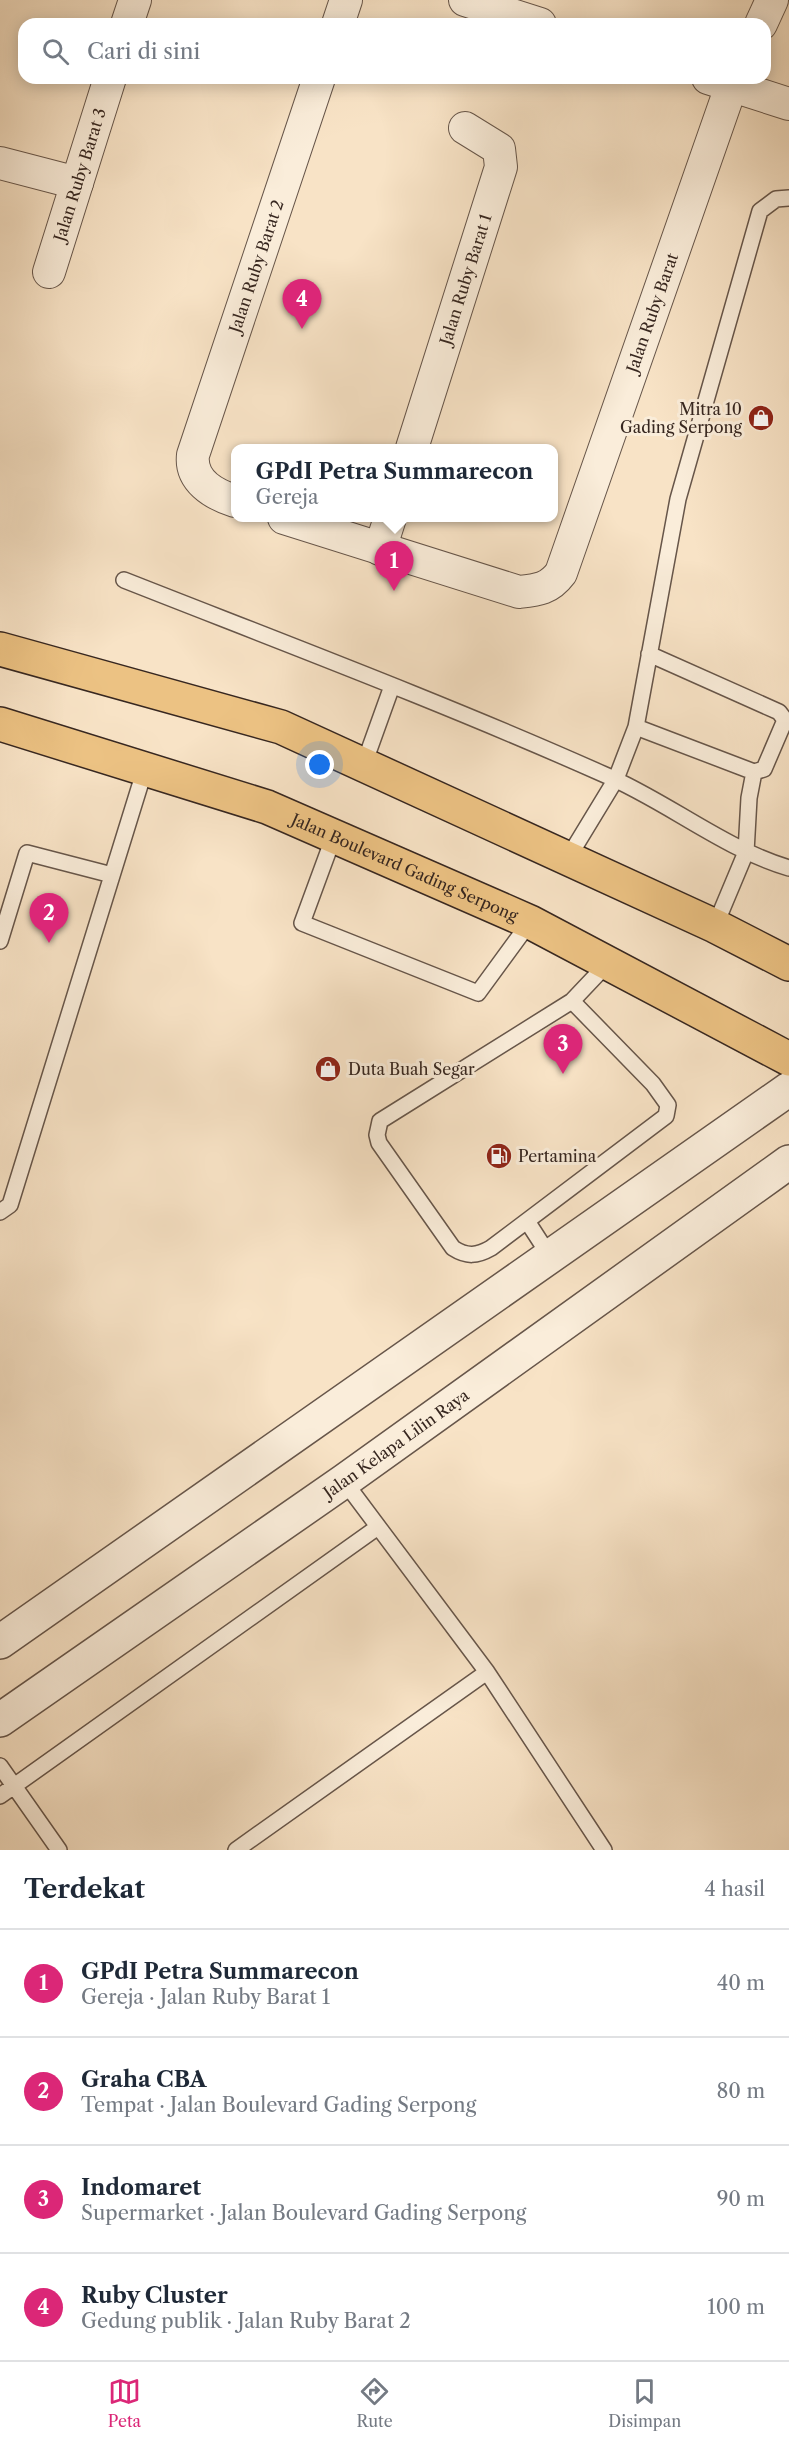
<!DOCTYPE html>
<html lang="id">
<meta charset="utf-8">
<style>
body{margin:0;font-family:"Libre Caslon Text",serif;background:#f6f6f7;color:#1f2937}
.you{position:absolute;left:320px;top:765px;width:21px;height:21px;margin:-15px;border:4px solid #fff;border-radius:50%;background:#1a73e8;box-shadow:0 0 0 9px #1a73e833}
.badge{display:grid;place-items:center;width:39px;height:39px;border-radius:50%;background:#db2777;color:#fff;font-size:20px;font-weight:700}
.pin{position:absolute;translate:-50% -50px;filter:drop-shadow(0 2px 3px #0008)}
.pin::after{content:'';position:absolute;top:32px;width:21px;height:18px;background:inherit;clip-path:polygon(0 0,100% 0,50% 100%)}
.popup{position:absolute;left:231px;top:444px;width:327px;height:78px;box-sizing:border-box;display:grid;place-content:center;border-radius:12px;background:#fff;filter:drop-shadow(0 2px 4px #0005);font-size:20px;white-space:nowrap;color:#747a83}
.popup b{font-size:22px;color:#1f2937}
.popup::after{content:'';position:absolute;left:50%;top:100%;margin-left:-12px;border:12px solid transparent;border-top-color:#fff}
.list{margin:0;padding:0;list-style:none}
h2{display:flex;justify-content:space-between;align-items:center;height:78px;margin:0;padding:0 24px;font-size:26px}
h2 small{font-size:20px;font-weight:400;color:#747a83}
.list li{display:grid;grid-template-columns:39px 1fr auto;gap:18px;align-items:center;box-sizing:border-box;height:108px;padding:0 24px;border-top:2px solid #e0e1e3}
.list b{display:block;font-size:22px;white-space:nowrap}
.list p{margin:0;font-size:20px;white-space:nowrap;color:#747a83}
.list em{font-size:20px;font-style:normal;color:#747a83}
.icon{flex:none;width:33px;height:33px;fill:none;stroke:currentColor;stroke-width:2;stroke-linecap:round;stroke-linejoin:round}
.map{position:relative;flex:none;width:789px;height:1850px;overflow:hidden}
.search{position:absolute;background:#fff;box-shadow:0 3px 15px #0003;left:18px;right:18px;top:18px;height:66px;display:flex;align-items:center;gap:15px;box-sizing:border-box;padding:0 21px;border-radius:18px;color:#747a83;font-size:22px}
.sheet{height:510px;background:#fff}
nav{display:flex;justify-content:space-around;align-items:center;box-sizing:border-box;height:84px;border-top:2px solid #e0e1e3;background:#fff;font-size:16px;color:#747a83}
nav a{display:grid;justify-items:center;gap:3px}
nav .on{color:#db2777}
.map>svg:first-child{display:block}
</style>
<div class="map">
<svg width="789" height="1850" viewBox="0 0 789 1850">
<rect width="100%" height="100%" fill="#f8e3c6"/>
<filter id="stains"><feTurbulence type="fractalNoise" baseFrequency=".00333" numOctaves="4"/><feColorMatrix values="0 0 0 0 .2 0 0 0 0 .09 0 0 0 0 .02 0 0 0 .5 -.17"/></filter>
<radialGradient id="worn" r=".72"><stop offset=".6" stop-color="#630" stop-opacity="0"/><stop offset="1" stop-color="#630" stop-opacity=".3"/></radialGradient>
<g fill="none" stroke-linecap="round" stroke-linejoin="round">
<g stroke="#67564a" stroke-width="18">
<path id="service" d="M 124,580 C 284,643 446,704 603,774 C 667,801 722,848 789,868
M 636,727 L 754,772 L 764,769 L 785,720 L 779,712 L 649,654
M 364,764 L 392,686
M 334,836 L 302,923 L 478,993 L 530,922
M 568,858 L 616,779 L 636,727 L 678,499 L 760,211 L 776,199 L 789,198
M 715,926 L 746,852 L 749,798 L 754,772
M 0,941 L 27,853 L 112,875
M 572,1001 L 653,1084 L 668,1105 L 666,1116 L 491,1248 C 477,1256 467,1257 453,1248 L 379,1143 L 377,1135 L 380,1121 L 572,1001 L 607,964
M 0,1212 L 10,1205 L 145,769
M 527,1221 L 549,1255
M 344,1481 L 487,1672 L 604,1850
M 0,1766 L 59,1850
M 0,1796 L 378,1527
M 236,1850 L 487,1672"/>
</g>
<g stroke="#67564a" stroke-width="34">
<g id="minor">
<path d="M 465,0 L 540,24"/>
<path d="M 127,24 L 135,0"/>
<path d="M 338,24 L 346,0"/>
<path d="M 761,24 L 772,0"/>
<path d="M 708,78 L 789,104"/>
<path d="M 0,163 L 77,183"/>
<path id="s1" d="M 49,272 L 110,78"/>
<path id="s2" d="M 412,448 L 501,167 L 499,149 L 465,128"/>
<path id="s3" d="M 235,501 C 213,494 190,480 193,455 L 319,78"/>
<path id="s4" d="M 284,518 L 519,592 C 538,590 549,589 561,573 L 734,78"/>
<path d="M 380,549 L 390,518"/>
</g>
</g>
<g stroke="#67564a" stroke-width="36">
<g id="tertiary">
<path d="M 0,1642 L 789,1089"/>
<path id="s5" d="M 0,1720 L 344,1481 L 789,1162"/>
</g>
</g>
<g stroke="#372720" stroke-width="36">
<g id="primary">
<path d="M 0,649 L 281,727 L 715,926 L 789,964"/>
<path id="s6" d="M 0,724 L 267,807 L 530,922 L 789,1059"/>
</g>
</g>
<use href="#service" stroke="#faedda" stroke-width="15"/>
<use href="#minor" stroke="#faedda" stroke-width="32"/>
<use href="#tertiary" stroke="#faedda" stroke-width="33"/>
<use href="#primary" stroke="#ecc283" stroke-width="33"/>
</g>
<defs>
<g id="shop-disc" transform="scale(1.35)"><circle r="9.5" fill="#8f2418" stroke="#faedda"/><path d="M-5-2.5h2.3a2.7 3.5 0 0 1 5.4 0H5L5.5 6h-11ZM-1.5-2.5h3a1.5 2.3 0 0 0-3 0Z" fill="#fff"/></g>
<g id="fuel-disc" transform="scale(1.35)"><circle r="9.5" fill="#8f2418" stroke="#faedda"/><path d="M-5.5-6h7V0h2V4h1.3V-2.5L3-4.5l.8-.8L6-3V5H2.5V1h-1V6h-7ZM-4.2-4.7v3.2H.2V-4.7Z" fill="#fff"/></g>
</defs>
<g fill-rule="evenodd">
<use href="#shop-disc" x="761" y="418"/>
<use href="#shop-disc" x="328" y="1069"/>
<use href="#fuel-disc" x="499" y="1156"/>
</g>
<g text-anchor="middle" stroke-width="6" stroke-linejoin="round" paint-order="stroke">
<g font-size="16" fill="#372720" stroke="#faedda">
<text dy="6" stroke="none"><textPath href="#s1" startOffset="102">Jalan Ruby Barat 3</textPath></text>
<text dy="6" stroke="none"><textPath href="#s3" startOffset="267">Jalan Ruby Barat 2</textPath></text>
<text dy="6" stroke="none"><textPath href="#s2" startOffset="177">Jalan Ruby Barat 1</textPath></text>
<text dy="6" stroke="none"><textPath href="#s4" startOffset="570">Jalan Ruby Barat</textPath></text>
<text dy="6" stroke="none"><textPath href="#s6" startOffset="430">Jalan Boulevard Gading Serpong</textPath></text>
<text dy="6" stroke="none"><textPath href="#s5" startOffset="483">Jalan Kelapa Lilin Raya</textPath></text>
</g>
<g font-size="16" fill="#372720" stroke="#faedda" text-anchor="start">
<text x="742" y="415" text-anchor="end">Mitra 10<tspan x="742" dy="18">Gading Serpong</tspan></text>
<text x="348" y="1075">Duta Buah Segar</text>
<text x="518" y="1162">Pertamina</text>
</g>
</g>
<rect width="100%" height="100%" filter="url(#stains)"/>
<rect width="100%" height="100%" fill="url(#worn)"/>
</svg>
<div class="you"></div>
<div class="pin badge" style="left:394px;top:591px">1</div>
<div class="popup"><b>GPdI Petra Summarecon</b>Gereja</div>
<div class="pin badge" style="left:49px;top:943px">2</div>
<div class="pin badge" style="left:563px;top:1074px">3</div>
<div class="pin badge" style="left:302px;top:329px">4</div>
<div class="search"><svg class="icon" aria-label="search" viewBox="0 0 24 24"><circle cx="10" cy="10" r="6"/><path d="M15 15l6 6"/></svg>Cari di sini</div>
</div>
<section class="sheet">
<h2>Terdekat<small>4 hasil</small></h2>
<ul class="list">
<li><span class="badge">1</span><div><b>GPdI Petra Summarecon</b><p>Gereja · Jalan Ruby Barat 1</p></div><em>40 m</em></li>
<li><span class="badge">2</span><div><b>Graha CBA</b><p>Tempat · Jalan Boulevard Gading Serpong</p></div><em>80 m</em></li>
<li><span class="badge">3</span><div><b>Indomaret</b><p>Supermarket · Jalan Boulevard Gading Serpong</p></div><em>90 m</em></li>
<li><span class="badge">4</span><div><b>Ruby Cluster</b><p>Gedung publik · Jalan Ruby Barat 2</p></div><em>100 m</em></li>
</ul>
</section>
<nav>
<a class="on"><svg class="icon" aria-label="map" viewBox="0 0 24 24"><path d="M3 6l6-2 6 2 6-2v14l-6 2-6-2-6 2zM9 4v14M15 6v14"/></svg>Peta</a>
<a><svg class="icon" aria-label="directions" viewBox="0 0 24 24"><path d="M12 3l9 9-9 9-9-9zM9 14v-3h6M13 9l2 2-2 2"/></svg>Rute</a>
<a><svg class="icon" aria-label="saved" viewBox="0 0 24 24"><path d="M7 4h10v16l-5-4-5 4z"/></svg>Disimpan</a>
</nav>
